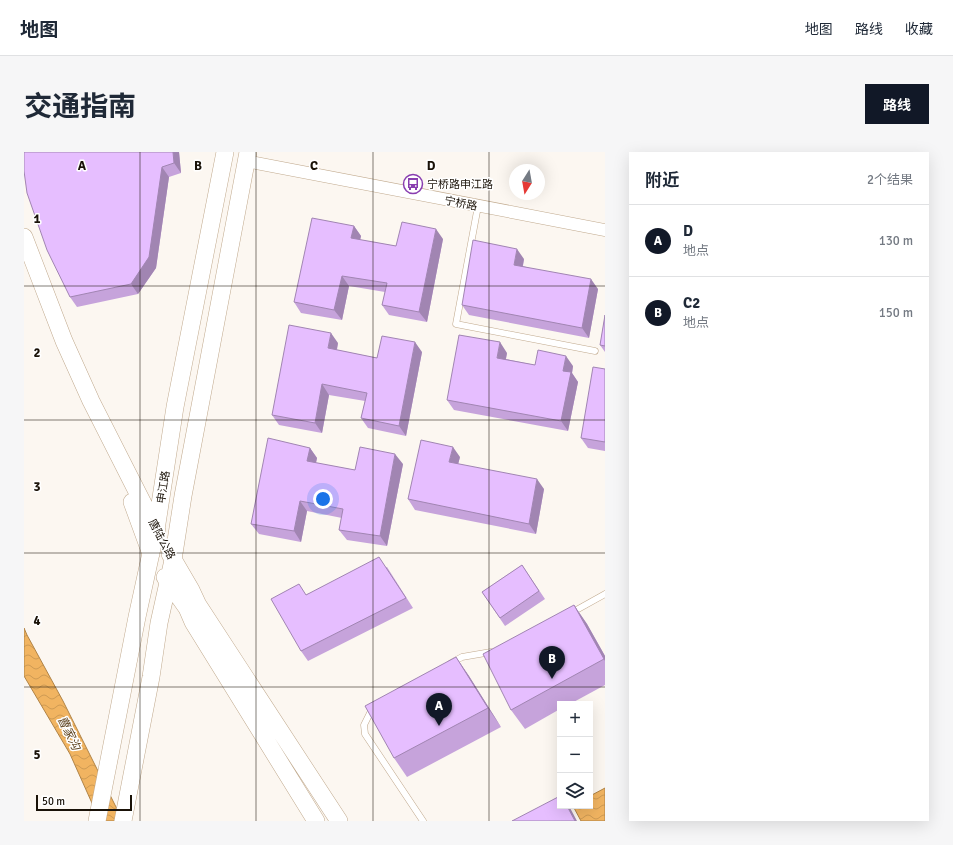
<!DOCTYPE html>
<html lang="zh">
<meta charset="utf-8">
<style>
body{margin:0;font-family:Signika,"Noto Sans SC",sans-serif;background:#f6f6f7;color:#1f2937}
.controls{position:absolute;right:12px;bottom:12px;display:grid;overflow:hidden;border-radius:0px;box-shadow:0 4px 16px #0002}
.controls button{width:36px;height:36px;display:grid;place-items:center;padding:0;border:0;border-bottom:1px solid #e0e1e3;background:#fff;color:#1f2937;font:20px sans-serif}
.compass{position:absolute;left:485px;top:12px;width:36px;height:36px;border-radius:50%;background:#fff;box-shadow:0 4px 16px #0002;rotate:191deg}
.scale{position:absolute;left:12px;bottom:10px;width:96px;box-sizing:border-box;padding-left:4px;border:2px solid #1a1208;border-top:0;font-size:11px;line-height:14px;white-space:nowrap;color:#1a1208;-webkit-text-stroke:3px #fff;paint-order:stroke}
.you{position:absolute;left:299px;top:347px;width:14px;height:14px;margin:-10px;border:3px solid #fff;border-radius:50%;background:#1a73e8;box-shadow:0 0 0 6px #1a73e833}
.badge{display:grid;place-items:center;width:26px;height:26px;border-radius:50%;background:#111827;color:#fff;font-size:13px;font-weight:700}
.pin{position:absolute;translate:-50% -33px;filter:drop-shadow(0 1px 2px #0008)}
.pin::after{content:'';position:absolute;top:21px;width:14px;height:12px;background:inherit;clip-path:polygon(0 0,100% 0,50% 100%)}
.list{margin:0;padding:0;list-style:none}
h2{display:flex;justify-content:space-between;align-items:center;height:52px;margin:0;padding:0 16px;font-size:17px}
h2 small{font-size:13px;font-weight:400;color:#747a83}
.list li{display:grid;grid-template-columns:26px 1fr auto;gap:12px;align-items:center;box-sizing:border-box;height:72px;padding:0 16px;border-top:1px solid #e0e1e3}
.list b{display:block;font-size:15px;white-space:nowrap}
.list p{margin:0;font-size:13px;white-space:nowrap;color:#747a83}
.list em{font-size:13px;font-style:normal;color:#747a83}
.icon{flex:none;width:22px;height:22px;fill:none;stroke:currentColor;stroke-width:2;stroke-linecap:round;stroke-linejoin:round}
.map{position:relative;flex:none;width:581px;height:669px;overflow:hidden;border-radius:0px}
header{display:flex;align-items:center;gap:24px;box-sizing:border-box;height:56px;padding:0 20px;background:#fff;border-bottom:1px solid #e0e1e3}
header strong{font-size:19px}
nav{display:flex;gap:22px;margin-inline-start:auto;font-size:14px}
.intro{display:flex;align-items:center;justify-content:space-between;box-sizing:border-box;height:96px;padding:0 24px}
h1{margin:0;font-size:28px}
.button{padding:10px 18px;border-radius:0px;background:#111827;color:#fff;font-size:14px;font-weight:700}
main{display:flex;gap:24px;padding:0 24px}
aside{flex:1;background:#fff;border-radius:0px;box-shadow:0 4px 16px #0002}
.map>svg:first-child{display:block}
</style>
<header>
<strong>地图</strong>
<nav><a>地图</a><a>路线</a><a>收藏</a></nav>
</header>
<div class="intro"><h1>交通指南</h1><a class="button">路线</a></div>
<main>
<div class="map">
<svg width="581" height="669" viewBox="0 0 581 669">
<defs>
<pattern id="water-waves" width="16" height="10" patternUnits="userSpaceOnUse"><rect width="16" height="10" fill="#f1b461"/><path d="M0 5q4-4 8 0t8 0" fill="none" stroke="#ce9a53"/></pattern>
</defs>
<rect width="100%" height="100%" fill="#fcf7f1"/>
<path fill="url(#water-waves)" stroke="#b08346" d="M 0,476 L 3,483 L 39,549 L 99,669 L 76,669 L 46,602 L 0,524 Z
M 581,636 L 581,669 L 557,669 L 549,654 L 566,654 L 566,644 Z"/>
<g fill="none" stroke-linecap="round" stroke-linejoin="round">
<g stroke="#c0a98d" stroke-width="7">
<path id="service" d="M 454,54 L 432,172 L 571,199
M 547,461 L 581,442
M 427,511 L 438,505 L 467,500
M 349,555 L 340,573 L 341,582 L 399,669"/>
</g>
<g stroke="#c0a98d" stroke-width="13">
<path id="minor" d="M 222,9 L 581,78"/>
</g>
<g stroke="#c0a98d" stroke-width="18">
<path id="secondary" d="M 0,85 L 40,189 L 67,249 L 133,379
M 108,350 L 127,402
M 146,402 L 167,438 L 174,453 L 315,669
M 141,425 L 163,456 L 169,470 L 292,669
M 73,669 L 113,465 L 132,378 L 151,255 L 201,0
M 99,669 L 127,525 L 135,471 L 149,408 L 159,344 L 224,0"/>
</g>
<use href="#service" stroke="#fff" stroke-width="6"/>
<use href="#minor" stroke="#fff" stroke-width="12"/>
<use href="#secondary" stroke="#fff" stroke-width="17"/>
</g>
<path fill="#c6a3db" d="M 0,0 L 155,0 L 157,21 L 145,25 L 132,116 L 114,142 L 53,155 L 46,145 Z
M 330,74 L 337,84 L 336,88 L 372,94 L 419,87 L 403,170 L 365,163 L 358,153 L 361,140 L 325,134 L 318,168 L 277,161 L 270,150 Z
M 500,107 L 499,114 L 574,137 L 565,186 L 445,163 L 438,153 Z
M 581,163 L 581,200 L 576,193 Z
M 314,191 L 313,198 L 353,206 L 398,200 L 382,284 L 344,276 L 337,266 L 341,249 L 305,243 L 298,281 L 255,273 L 248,263 Z
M 483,201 L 482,207 L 511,213 L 549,214 L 548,221 L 554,230 L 544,279 L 430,258 L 423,248 Z
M 581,217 L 581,299 L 564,296 L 557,286 Z
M 286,296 L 293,306 L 292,311 L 331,318 L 379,312 L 363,394 L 323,388 L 315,378 L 318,366 L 283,359 L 277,390 L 235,382 L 227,372 Z
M 436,305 L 434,312 L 520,337 L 512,382 L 391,358 L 384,347 Z
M 498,413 L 521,447 L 481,474 L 458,440 Z
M 363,415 L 389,456 L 284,509 L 277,499 L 283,442 Z
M 550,453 L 563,472 L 581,504 L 581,533 L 546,552 L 536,552 L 536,557 L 501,577 L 487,558 Z
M 432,505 L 445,524 L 477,575 L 383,625 L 370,606 Z"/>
<path fill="#a185b2" d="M 149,0 L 155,0 L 157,21 L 150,11 Z
M 138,15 L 145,25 L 132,116 L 114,142 L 107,132 Z
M 330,74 L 337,84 L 334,97 L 327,86 Z
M 412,77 L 419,87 L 403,170 L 395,160 Z
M 493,97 L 500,107 L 497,123 L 490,113 Z
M 318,124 L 325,134 L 318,168 L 310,158 Z
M 567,127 L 574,137 L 565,186 L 558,176 Z
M 307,181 L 314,191 L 311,206 L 304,196 Z
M 391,190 L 398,200 L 382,284 L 375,274 Z
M 476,190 L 483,201 L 480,216 L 473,206 Z
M 542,204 L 549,214 L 548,221 L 554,230 L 544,279 L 537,269 L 539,219 Z
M 298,232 L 305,243 L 298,281 L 291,271 Z
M 429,295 L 436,305 L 432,320 L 425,310 Z
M 286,296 L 293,306 L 290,319 L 283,309 Z
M 371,302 L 379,312 L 363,394 L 356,384 Z
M 513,327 L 520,337 L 512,382 L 505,372 Z
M 276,349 L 283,359 L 277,390 L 270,379 Z
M 550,453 L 563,472 L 581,504 L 581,509 Z
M 432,505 L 445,524 L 477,575 L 464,556 Z
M 543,654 L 545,654 L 553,669 L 551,669 Z"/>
<path fill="#e6beff" stroke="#a185b2" d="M 0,0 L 149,0 L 150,11 L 138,15 L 125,105 L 107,132 L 46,145 L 23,98 L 3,41 L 0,19 Z
M 288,66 L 330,74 L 327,86 L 372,94 L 378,70 L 412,77 L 395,160 L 358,153 L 363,131 L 318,124 L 310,158 L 270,150 Z
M 449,88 L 493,97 L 490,113 L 567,127 L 558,176 L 438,153 Z
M 581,163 L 581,194 L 576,193 Z
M 265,173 L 307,181 L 304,196 L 353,206 L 358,184 L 391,190 L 375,274 L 337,266 L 343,241 L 298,232 L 291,271 L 248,263 Z
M 435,183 L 476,190 L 473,206 L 511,213 L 514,198 L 542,204 L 539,219 L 547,220 L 537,269 L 423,248 Z
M 569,215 L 581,217 L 581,290 L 557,286 Z
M 244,286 L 286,296 L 283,309 L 331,318 L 336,295 L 371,302 L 356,384 L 315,378 L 319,357 L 276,349 L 270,379 L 227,372 Z
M 397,288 L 429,295 L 425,310 L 513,327 L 505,372 L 384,347 Z
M 355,405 L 382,446 L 277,499 L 247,447 L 275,432 L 282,443 Z
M 498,413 L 515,439 L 476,466 L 458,440 Z
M 550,453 L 580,507 L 487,558 L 459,502 Z
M 432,505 L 464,556 L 370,606 L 341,554 Z
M 536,644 L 536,654 L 543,654 L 551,669 L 488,669 Z"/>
<path fill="none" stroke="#1a1208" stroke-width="1" stroke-opacity="0.55" d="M 116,0 L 116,669M 232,0 L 232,669M 349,0 L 349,669M 465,0 L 465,669M 0,134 L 581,134M 0,268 L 581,268M 0,401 L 581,401M 0,535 L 581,535"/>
<defs>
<g id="bus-ring" transform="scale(1)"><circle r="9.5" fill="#fff" stroke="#893eb0" stroke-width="1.5"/><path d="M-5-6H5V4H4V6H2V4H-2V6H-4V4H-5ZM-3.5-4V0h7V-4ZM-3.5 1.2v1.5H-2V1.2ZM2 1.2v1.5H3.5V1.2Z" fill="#893eb0"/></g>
</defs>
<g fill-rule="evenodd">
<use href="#bus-ring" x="389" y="32"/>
</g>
<g text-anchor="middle" stroke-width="3" stroke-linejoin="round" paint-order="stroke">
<g font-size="11" fill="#1a1208" stroke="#fff" text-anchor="start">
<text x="403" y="36">宁桥路申江路</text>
</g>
<g font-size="11" fill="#1a1208" stroke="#fff">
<text transform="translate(437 51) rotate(11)" y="4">宁桥路</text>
<text transform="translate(139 335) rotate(-81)" y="4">申江路</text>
<text transform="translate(138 387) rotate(62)" y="4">唐陆公路</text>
</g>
<g font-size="12" font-style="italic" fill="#624825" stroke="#fff">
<text transform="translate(45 581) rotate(64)" y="4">曹家沟</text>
</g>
</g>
<g font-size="13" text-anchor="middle" font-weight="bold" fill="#1a1208" stroke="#fff" stroke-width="3" stroke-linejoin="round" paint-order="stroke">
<text x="58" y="18">A</text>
<text x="174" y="18">B</text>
<text x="290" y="18">C</text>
<text x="407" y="18">D</text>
<text x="13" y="71">1</text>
<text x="13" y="205">2</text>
<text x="13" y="339">3</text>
<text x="13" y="473">4</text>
<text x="13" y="607">5</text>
</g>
</svg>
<div class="controls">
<button>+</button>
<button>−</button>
<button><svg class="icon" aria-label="layers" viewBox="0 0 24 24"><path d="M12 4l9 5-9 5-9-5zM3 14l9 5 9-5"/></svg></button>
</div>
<svg class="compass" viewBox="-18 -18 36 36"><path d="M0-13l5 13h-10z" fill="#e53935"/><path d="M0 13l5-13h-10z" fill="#747a83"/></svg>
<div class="scale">50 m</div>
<div class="you"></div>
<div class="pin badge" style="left:415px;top:574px">A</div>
<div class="pin badge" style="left:528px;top:527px">B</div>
</div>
<aside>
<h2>附近<small>2个结果</small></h2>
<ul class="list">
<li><span class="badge">A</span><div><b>D</b><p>地点</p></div><em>130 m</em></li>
<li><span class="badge">B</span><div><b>C2</b><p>地点</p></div><em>150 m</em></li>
</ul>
</aside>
</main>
